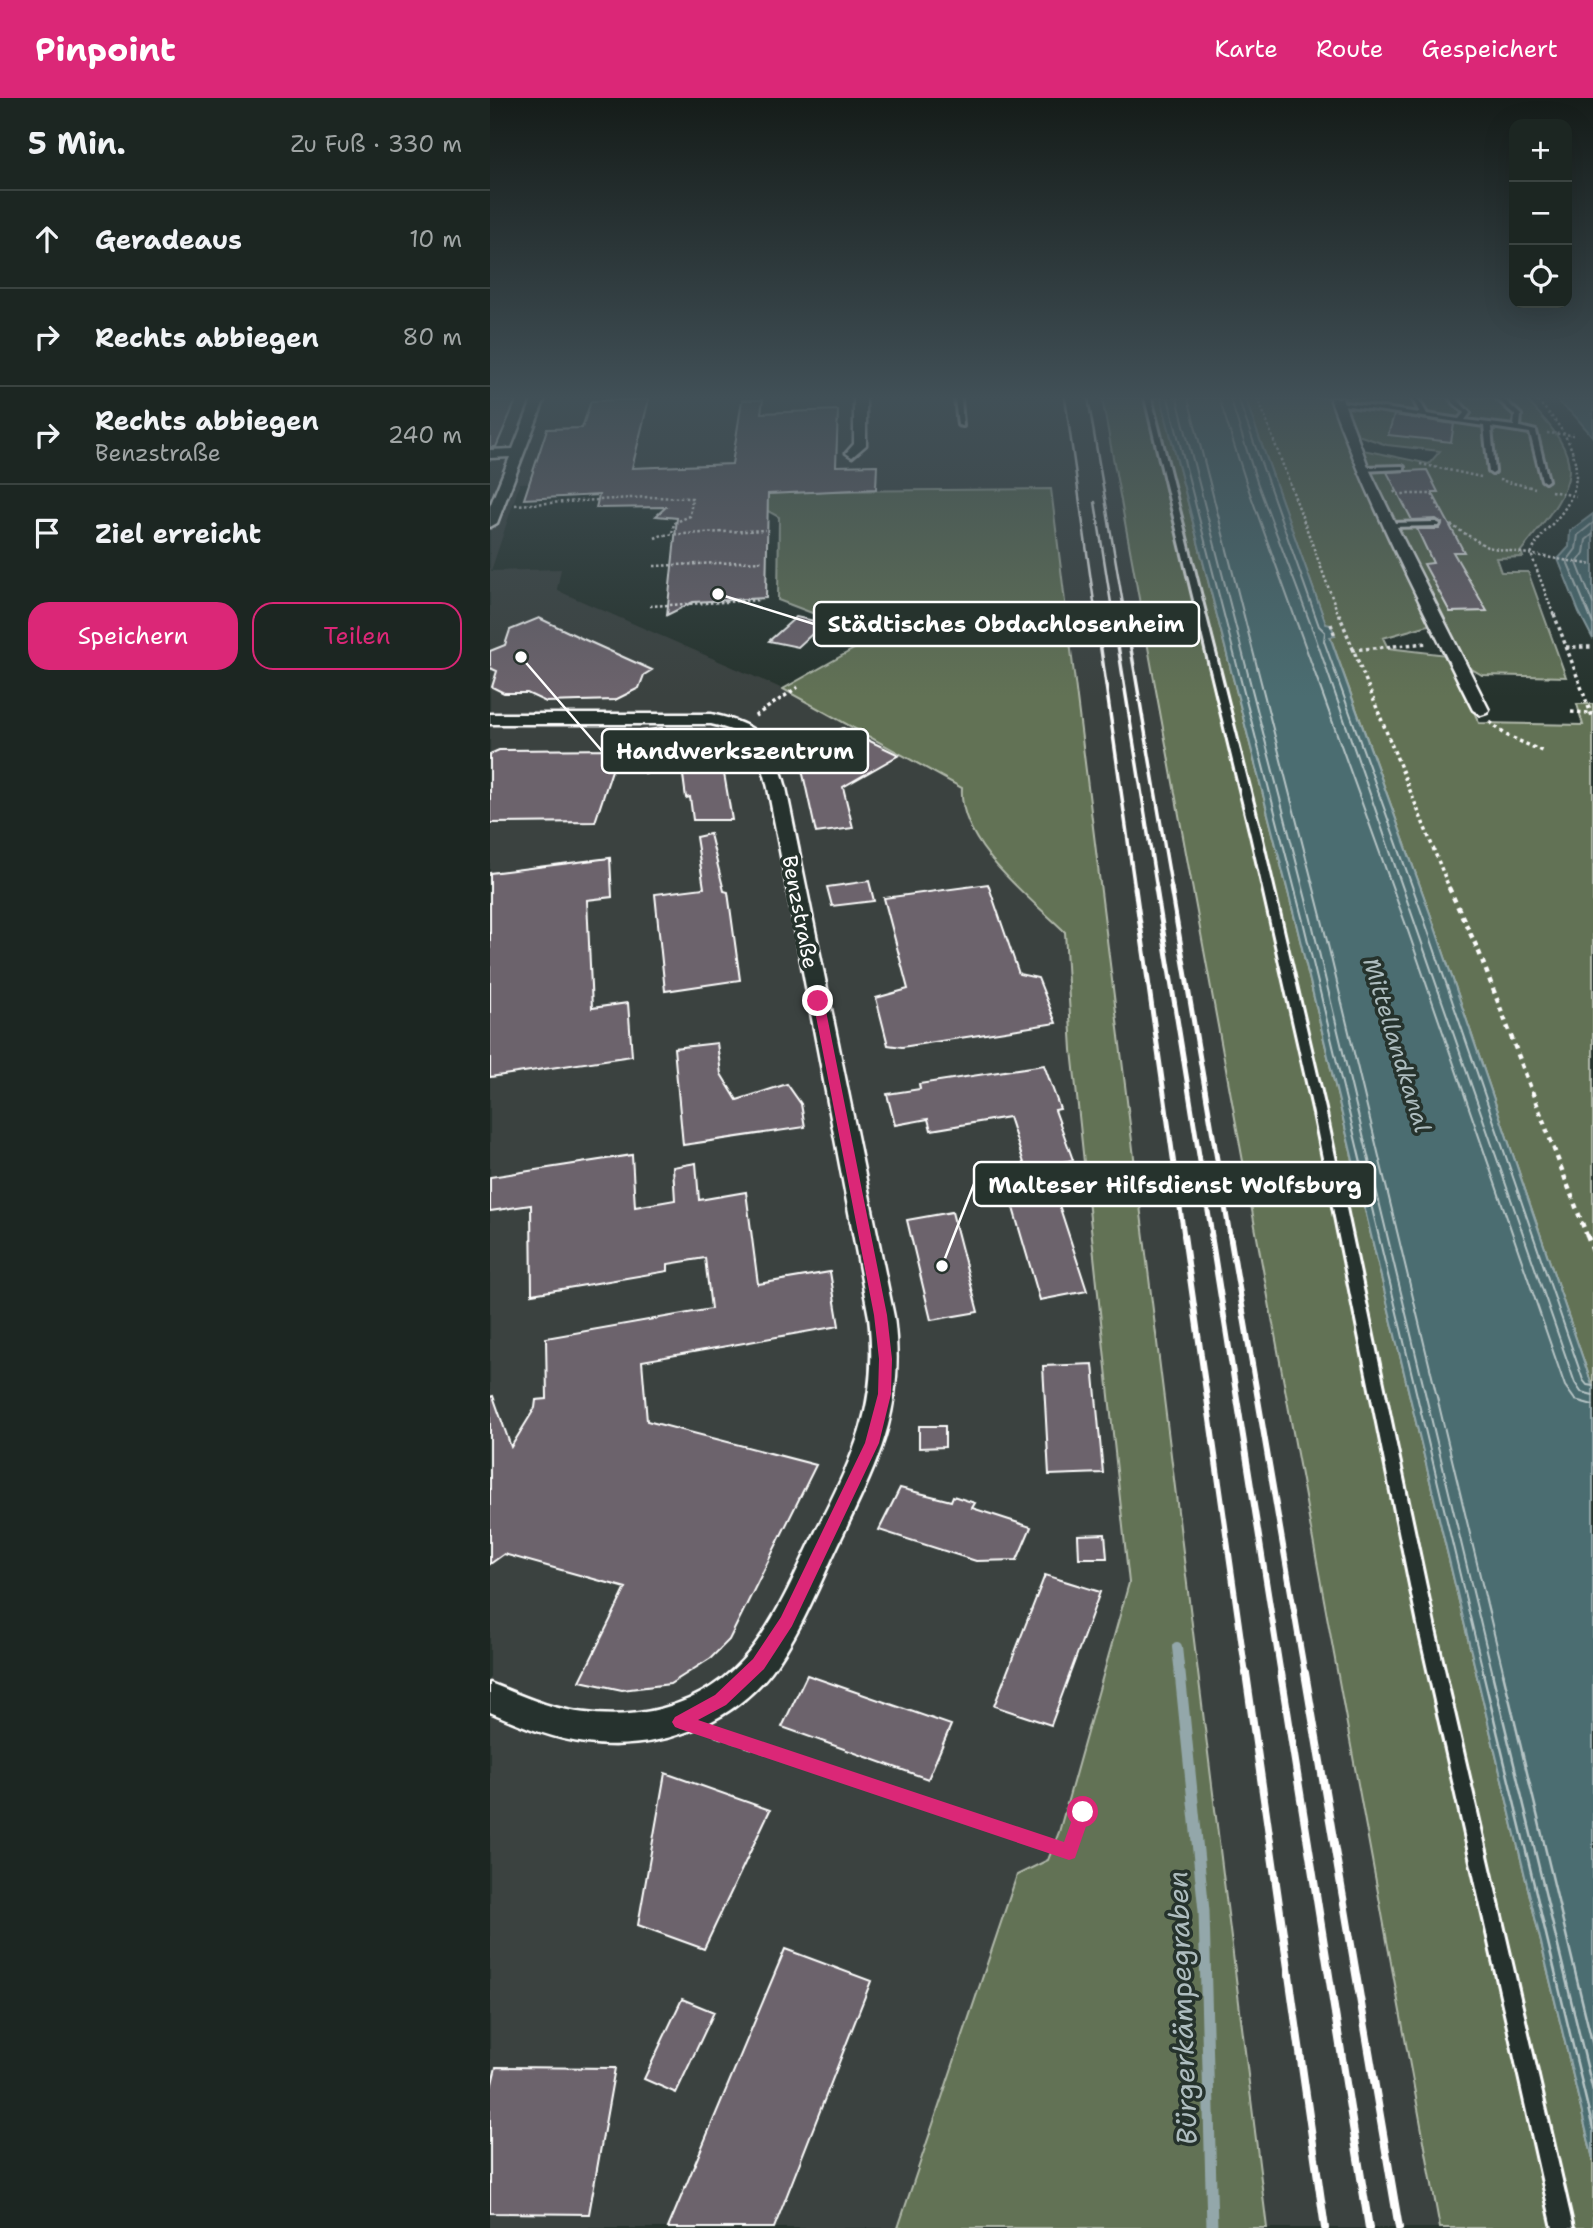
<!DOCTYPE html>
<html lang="de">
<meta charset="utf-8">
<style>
body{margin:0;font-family:"Shantell Sans",sans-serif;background:#252e2a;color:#f1f3f6}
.controls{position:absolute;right:21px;top:21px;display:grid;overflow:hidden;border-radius:14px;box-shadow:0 7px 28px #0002}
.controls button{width:63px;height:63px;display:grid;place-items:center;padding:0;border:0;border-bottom:2px solid #3a4340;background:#1c2622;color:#f1f3f6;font:35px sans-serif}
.stop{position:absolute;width:21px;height:21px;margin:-16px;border:5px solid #db2777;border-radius:50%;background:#fff}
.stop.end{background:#db2777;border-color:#fff;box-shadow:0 2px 7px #0008}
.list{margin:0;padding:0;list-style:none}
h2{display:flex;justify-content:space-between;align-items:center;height:91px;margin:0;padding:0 28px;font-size:30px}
h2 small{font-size:23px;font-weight:400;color:#a0a5a5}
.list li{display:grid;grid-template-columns:46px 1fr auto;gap:21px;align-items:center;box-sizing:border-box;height:98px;padding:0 28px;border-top:2px solid #3a4340}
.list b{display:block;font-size:26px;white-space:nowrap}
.list p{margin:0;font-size:23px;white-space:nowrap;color:#a0a5a5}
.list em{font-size:23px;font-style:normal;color:#a0a5a5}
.actions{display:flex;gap:14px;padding:21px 28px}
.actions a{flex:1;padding:16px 0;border:2px solid #db2777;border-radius:21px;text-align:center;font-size:24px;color:#db2777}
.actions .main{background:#db2777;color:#fff}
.icon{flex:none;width:38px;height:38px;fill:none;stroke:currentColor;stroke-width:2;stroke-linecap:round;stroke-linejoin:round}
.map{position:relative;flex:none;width:1103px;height:2130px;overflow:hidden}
header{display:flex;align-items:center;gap:42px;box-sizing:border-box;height:98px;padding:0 35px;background:#db2777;color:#fff}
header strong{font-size:33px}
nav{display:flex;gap:38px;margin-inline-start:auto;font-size:24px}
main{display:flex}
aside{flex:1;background:#1c2622}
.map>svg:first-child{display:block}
</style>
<header>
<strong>Pinpoint</strong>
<nav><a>Karte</a><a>Route</a><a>Gespeichert</a></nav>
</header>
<main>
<aside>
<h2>5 Min.<small>Zu Fuß · 330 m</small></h2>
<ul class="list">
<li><svg class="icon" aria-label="ahead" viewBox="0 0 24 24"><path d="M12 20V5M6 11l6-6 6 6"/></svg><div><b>Geradeaus</b></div><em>10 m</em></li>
<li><svg class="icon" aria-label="right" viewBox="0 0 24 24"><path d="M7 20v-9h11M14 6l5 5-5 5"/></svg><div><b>Rechts abbiegen</b></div><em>80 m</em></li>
<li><svg class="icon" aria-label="right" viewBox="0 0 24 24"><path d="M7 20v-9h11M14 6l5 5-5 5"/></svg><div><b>Rechts abbiegen</b><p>Benzstraße</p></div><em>240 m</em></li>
<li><svg class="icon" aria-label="arrive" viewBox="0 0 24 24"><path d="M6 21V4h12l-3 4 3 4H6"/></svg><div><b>Ziel erreicht</b></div></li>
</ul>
<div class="actions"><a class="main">Speichern</a><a>Teilen</a></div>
</aside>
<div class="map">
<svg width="1103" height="2130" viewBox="0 0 1103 2130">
<rect width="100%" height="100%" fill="#26332d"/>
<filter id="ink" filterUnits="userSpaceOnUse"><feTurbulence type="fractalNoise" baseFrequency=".0143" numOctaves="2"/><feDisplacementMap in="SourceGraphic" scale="14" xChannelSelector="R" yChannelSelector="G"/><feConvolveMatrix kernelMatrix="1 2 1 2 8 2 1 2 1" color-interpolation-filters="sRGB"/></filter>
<g filter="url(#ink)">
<path fill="#3b4240" d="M 0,300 L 612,300 L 950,2130 L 777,2130 L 561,391 L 335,393 L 249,375 L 30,385 L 1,473 L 71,471 L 67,491 L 73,495 L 293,591 L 472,691 L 501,763 L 575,833 L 582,952 L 639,1485 L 569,1734 L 558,1762 L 527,1777 L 408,2130 L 0,2130 Z"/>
<path fill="#627254" stroke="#b0b8aa" stroke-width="2" fill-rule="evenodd" d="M 612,300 L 671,300 L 806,825 L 1103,2061 L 1103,2130 L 950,2130 Z
M 755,300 L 1034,300 C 1103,368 1085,385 1031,453 L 1033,459 L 1006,460 L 1011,474 L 1038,474 L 1076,579 L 992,577 L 959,558 L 989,625 L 1093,627 L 1087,606 L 1103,606 L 1103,1290 L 942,821 L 840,538 L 845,538 L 841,527 L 836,527 ZM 868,337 L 897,347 L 950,353 L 939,366 L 873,352 ZM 942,526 L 957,557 L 898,550 L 893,540 Z
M 561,391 L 777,2130 L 408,2130 L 527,1777 L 558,1762 L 569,1734 L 639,1485 L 582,952 L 575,834 C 539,799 468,745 472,690 L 293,591 L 385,539 L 288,502 L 289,419 L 249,397 L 335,393 Z"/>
<path fill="#4b6d71" stroke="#93a7aa" stroke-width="2" d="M 671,300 L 755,300 L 836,526 L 841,527 L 845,538 L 840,539 L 942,821 L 1103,1290 L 1103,2061 L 806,825 Z
M 1063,300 L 1103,300 L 1103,339 L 1084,317 Z
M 1103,416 L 1103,541 L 1089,514 L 1068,461 L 1079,449 L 1080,433 Z"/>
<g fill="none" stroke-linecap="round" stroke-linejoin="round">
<path stroke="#b7c5c6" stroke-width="2" d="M 678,300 L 813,823 L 994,1577
M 687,300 L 821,821 L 1003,1577
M 698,300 L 831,818 L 1014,1577
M 729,300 L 757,387 L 917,830 L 1075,1288 L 1085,1302 L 1103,1307
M 740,300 L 767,384 L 825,538 L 1085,1285 L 1091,1294 L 1103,1297
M 748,300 L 829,528 L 835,534 L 834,543 L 935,824 L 1093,1282 L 1097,1287 L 1103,1288
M 1103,425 L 1088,437 L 1086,451 L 1077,463 L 1103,526
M 1103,436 L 1096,442 L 1094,455 L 1087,465 L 1103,506"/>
<path stroke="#b7c5c6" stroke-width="2.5" d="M 993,1575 L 1103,2031
M 1002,1575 L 1103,1993
M 1013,1575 L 1103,1948"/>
<path stroke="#93a7aa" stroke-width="10" d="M 687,1549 L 690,1577"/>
<path stroke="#93a7aa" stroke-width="11" d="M 690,1575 L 714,1813 L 722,2130"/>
</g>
<path fill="#6c646c" stroke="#fff" stroke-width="2" d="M 0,300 L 27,300 L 6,349 L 0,349 Z
M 159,301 L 142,370 L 242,366 L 252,302 L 273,302 L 271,315 L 348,312 L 346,368 L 387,367 L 386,391 L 278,396 L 276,500 L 203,504 L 177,517 L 187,420 L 166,418 L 176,409 L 106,410 L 109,397 L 34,401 L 57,331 L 92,330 L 101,303 Z
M 904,317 L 964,326 L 961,344 L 898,337 Z
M 937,372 L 948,394 L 942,394 L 974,454 L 963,454 L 997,513 L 960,514 L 934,466 L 943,465 L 927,431 L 949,431 L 952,425 L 946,421 L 922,422 L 897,374 Z
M 306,519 L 334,525 L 308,549 L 279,543 Z
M 49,520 L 91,540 L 162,572 L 154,577 L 149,590 L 125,602 L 56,604 L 37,595 L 14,595 L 2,589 L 7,573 L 0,570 L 0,553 L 15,547 L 20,532 Z
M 172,630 L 173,643 L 219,638 L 222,659 L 231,658 L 242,722 L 203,722 L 200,699 L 196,700 L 192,670 L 155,675 L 150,633 Z
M 353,630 L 409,657 L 353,689 L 363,730 L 326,735 L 309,658 L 318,652 L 313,650 Z
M 129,651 L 105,724 L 0,725 L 0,656 L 9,652 Z
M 220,736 L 234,793 L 238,794 L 250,882 L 175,893 L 165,796 L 214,790 L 206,739 Z
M 120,760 L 122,799 L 97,802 L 102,910 L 138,905 L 142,958 L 0,979 L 0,775 Z
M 379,783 L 384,803 L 342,808 L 337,789 Z
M 498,786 L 529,876 L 548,880 L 566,925 L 412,949 L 398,947 L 386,900 L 418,891 L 394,800 Z
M 227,945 L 231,976 L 247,1002 L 297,986 L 311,1006 L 315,1029 L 193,1047 L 184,950 Z
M 554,967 L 570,1011 L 565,1012 L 583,1062 L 556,1067 L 597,1193 L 550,1202 L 521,1103 L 545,1099 L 519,1019 L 441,1032 L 438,1021 L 405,1027 L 397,996 L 430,991 L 429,986 Z
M 142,1057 L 145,1109 L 185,1102 L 183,1069 L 206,1065 L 209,1102 L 256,1094 L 268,1186 L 340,1174 L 349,1228 L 152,1263 L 157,1323 L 326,1367 L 239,1542 L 221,1560 L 180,1586 L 132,1592 L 90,1583 L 136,1490 L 14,1456 L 0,1466 L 0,1299 L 3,1298 L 21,1349 L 45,1310 L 46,1302 L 57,1301 L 56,1240 L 221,1211 L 215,1160 L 178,1166 L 178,1173 L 42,1196 L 41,1107 L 0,1113 L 0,1079 Z
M 462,1114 L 488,1214 L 441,1222 L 417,1122 Z
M 603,1266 L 613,1375 L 559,1377 L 553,1268 Z
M 429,1328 L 455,1328 L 455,1349 L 429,1350 Z
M 410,1390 L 461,1403 L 463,1398 L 485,1405 L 482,1410 L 541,1429 L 527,1462 L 486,1463 L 389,1432 Z
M 615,1436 L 617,1460 L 589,1460 L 588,1437 Z
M 555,1477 L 610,1494 L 561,1627 L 504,1608 Z
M 317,1577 L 461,1627 L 438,1681 L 292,1629 Z
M 175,1675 L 280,1712 L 214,1851 L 148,1827 Z
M 295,1851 L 381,1883 L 284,2130 L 178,2130 Z
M 192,1901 L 224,1914 L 186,1995 L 154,1981 Z
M 6,1969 L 125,1970 L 99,2116 L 0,2115 L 0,1994 Z"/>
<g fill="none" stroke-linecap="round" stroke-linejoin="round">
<g stroke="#fff" stroke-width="6">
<path id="lane" d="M 465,300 L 471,300 L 473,328 L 468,327 Z
M 655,300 L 661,300 L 771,737 L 835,1011 L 946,1536 L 1083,2130 L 1063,2130 L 930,1536 L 823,1011 L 761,737 Z
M 922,300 L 928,300 L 937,316 L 969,321 L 974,315 L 959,300 L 966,300 L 980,315 L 975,322 L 1024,328 L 1025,317 L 1006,300 L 1013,300 L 1031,317 L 1030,329 L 1046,333 L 1058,382 L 1055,384 L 1052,382 L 1040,335 L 1001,329 L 1005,374 L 1002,376 L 999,374 L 994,328 L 846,306 L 849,304 L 930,315 Z
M 912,368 L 914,369 L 914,371 L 873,373 L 870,371 L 873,369 Z
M 946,424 L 950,426 L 949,428 L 899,429 L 895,427 L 899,425 Z"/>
</g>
<g stroke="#fff" stroke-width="5">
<path id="street" d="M 43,300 L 55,300 L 7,425 L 0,429 L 0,408 L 20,359 L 0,360 L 0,352 L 23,351 Z
M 364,300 L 376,300 L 376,347 L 362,359 L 356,355 L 364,346 Z
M 840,300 L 852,300 L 879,371 L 906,427 L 999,612 L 997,615 L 991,617 L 983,612 C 932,509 880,408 840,300 Z
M 0,616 L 221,616 C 270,627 283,641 296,690 L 404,1219 C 416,1313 387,1365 348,1447 C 328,1489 310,1536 281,1574 C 238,1629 164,1654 96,1645 C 62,1641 31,1627 0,1614 L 0,1585 C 21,1593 42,1603 64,1609 C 136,1628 214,1613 261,1552 C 289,1516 307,1472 327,1431 C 365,1355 389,1307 379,1219 L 278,690 C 269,651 262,635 221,626 L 0,626 Z"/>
</g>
<path stroke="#fff" stroke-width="2.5" stroke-dasharray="2.5 2.5" stroke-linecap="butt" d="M 768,300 L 849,518
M 1044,300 C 1076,330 1103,371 1073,413 C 1062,428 1048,438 1041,456 L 1064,518
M 1057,335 L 1083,337
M 930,366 L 991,379
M 1009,382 L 1045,390
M 904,393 L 906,396 L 942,396 L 952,415
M 1061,393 L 1086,398
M 25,407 L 158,399 L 202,400 L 200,418 L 184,425 L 182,436
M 961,427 L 997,449 L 1103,467
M 165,440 L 172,437 L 275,432
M 164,468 L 272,463
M 160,508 L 270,502"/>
<path stroke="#fff" stroke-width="3.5" stroke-dasharray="3.5 3.5" stroke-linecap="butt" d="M 849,516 L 960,792
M 1064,516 L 1103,621
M 841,526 L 845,538
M 1076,549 L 1103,549
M 862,552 L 937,545
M 1081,614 L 1101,615
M 265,618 L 308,589
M 1000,624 L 1016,637 L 1054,654"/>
<path stroke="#fff" stroke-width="4.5" stroke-dasharray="5 5" stroke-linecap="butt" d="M 959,790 L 989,854 L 1097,1138"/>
<path stroke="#fff" stroke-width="5" stroke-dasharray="6 6" stroke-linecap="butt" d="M 1097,1137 L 1103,1153"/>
<path stroke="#fff" stroke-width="6" stroke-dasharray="8 8" stroke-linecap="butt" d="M 225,1636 L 579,1754 L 593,1714"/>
<use href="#lane" fill="#26332d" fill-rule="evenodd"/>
<use href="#street" fill="#26332d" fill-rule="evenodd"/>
<path stroke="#fff" stroke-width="2.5" d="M 575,300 L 606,518
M 598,300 L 635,518
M 605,404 L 623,518"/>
<path stroke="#fff" stroke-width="3.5" d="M 606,516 L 645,792
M 623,516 L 667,792
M 635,516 L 682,792"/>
<path stroke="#fff" stroke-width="5" d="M 645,790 L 694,1138
M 666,790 L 722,1138
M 681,790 L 740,1138"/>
<path stroke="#fff" stroke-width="6" d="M 694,1137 L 756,1577
M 721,1137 L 791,1577
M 740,1137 L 815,1577"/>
<path stroke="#fff" stroke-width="8" d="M 756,1575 L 835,2130
M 791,1575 L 879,2130
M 815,1575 L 909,2130"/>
</g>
</g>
<linearGradient id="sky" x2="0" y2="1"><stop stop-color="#151c19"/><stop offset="0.5" stop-color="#415057"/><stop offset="1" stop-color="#415057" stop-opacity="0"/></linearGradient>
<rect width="1103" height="599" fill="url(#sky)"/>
<path fill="#db2777" d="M 328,899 L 334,903 L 397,1217 L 402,1261 L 401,1296 L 389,1345 L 302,1528 L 274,1571 L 236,1607 L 208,1622 L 574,1744 L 587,1708 L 593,1706 L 598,1708 L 601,1714 L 585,1760 L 579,1762 L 190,1631 L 185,1629 L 182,1624 L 185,1619 L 225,1597 L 263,1561 L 291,1519 L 375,1345 L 388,1296 L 389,1261 L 384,1217 L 323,903 Z"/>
<g text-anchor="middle" stroke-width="7" stroke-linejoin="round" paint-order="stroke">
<g font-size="21" fill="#fff" stroke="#26332d">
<text transform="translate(310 814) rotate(79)" y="7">Benzstraße</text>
</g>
<g font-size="23" font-style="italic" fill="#aebdbf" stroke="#26332d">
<text transform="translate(907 947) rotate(73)" y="8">Mittellandkanal</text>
</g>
<g font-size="28" font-style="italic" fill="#aebdbf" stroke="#26332d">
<text transform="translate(692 1910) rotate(-92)" y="10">Bürgerkämpegraben</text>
</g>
</g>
<path fill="none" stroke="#fff" stroke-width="2.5" d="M228 496L324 526M31 559L112 653M452 1168L484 1086"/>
<g fill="#fff" stroke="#26332d" stroke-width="2.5">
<circle cx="228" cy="496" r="7"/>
<circle cx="31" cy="559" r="7"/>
<circle cx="452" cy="1168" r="7"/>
</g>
<g fill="#26332d" stroke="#fff" stroke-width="2.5">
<rect x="324" y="504" width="385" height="44" rx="7"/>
<rect x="112" y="631" width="266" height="44" rx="7"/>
<rect x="484" y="1064" width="401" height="44" rx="7"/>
</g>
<g font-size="23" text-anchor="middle" font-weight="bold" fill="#fff">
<text x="516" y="534">Städtisches Obdachlosenheim</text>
<text x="245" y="661">Handwerkszentrum</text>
<text x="685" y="1095">Malteser Hilfsdienst Wolfsburg</text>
</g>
</svg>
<div class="controls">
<button>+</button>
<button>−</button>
<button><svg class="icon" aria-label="locate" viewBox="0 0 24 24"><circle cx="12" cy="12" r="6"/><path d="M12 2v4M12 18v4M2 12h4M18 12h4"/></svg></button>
</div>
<div class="stop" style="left:593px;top:1714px"></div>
<div class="stop end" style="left:328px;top:903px"></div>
</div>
</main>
